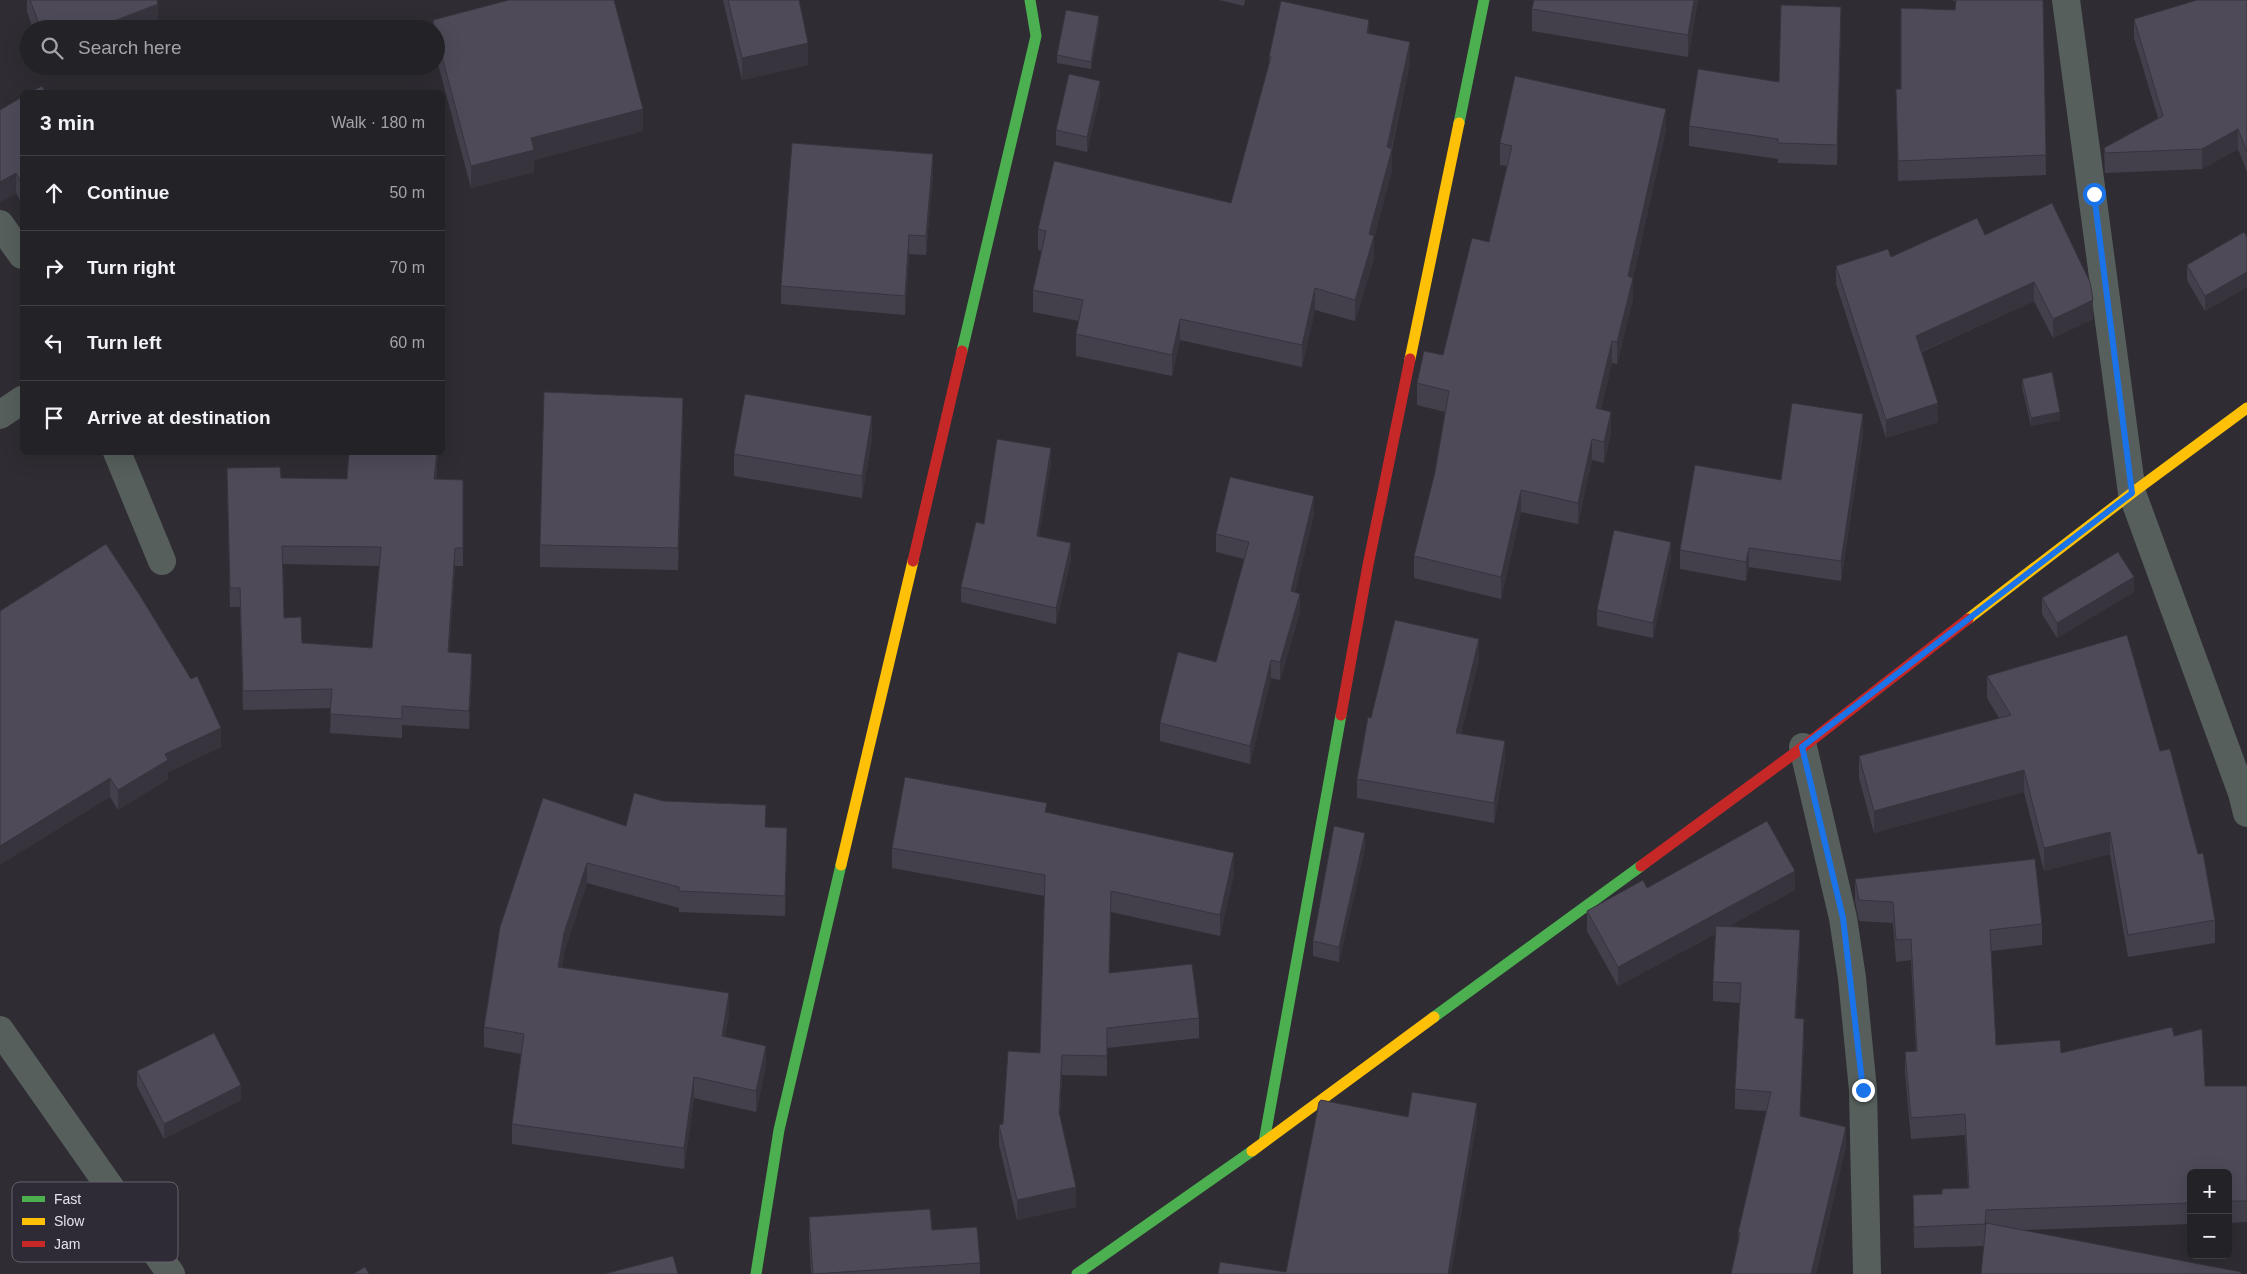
<!DOCTYPE html>
<meta charset="utf-8">
<style>
body{margin:0;font-family:Helvetica,sans-serif;background:#2f2f32;color:#f1f3f6}
.controls{position:absolute;right:15px;bottom:15px;display:grid;overflow:hidden;border-radius:8px;box-shadow:0 5px 20px #0002}
.controls button{width:45px;height:45px;display:grid;place-items:center;padding:0;border:0;border-bottom:1px solid #403f43;background:#232226;color:#f1f3f6;font:25px sans-serif}
.stop{position:absolute;width:15px;height:15px;margin:-11px;border:4px solid #1a73e8;border-radius:50%;background:#fff}
.stop.end{background:#1a73e8;border-color:#fff;box-shadow:0 1px 5px #0008}
.list{margin:0;padding:0;list-style:none}
h2{display:flex;justify-content:space-between;align-items:center;height:65px;margin:0;padding:0 20px;font-size:21px}
h2 small{font-size:16px;font-weight:400;color:#a3a4a7}
.list li{display:grid;grid-template-columns:32px 1fr auto;gap:15px;align-items:center;box-sizing:border-box;height:75px;padding:0 20px;border-top:1px solid #403f43}
.list b{display:block;font-size:19px;white-space:nowrap}
.list em{font-size:16px;font-style:normal;color:#a3a4a7}
.icon{flex:none;width:28px;height:28px;fill:none;stroke:currentColor;stroke-width:2;stroke-linecap:round;stroke-linejoin:round}
.map{position:relative;flex:none;width:2247px;height:1274px;overflow:hidden}
.search{position:absolute;background:#232226;box-shadow:0 5px 20px #0002;left:20px;top:20px;width:425px;height:55px;display:flex;align-items:center;gap:12px;box-sizing:border-box;padding:0 18px;border-radius:28px;color:#a3a4a7;font-size:19px}
.panel{position:absolute;background:#232226;box-shadow:0 5px 20px #0002;left:20px;top:90px;width:425px;height:365px;border-radius:8px}
.map>svg:first-child{display:block}
</style>
<div class="map">
<svg width="2247" height="1274" viewBox="0 0 2247 1274">
<rect width="100%" height="100%" fill="#2f2d33"/>
<g fill="none" stroke-linecap="round" stroke-linejoin="round">
<path stroke="#565f5c" stroke-width="28" d="M 2066,0 L 2132,493 L 2242,793 L 2247,813
M 0,224 L 22,255
M 0,415 L 22,400
M 117,452 L 162,561
M 1803,747 L 1843,918 L 1852,978 L 1863,1090 L 1867,1274
M 0,1030 L 171,1274"/>
<path stroke="#4caf50" stroke-width="11" d="M 1459,123 L 1484,0
M 962,351 L 1036,36 L 1030,0
M 1434,1017 L 1641,866
M 1264,1142 L 1341,715
M 756,1274 L 779,1130 L 841,865
M 1077,1274 L 1252,1151"/>
<path stroke="#ffc107" stroke-width="11" d="M 1410,359 L 1459,123
M 1968,619 L 2132,493 L 2247,408
M 841,865 L 913,561
M 1252,1151 L 1434,1017"/>
<path stroke="#c62828" stroke-width="11" d="M 913,561 L 962,351
M 1341,715 L 1368,565 L 1410,359
M 1641,866 L 1803,747 L 1968,619"/>
</g>
<path fill="#43404c" fill-rule="evenodd" d="M 27,0 L 157,0 L 158,27 L 153,29 L 33,29 L 27,12 Z
M 723,0 L 799,0 L 808,65 L 742,80 Z
M 1219,0 L 1245,0 L 1244,6 Z
M 1534,0 L 1698,0 L 1688,57 L 1532,31 L 1532,9 Z
M 1951,0 L 2043,0 L 2046,175 L 1898,181 L 1896,89 L 1901,89 L 1955,10 L 1956,1 Z
M 2247,0 L 2247,172 L 2238,149 L 2202,169 L 2105,173 L 2104,148 L 2158,118 L 2134,38 L 2134,19 Z
M 433,20 L 643,131 L 534,160 L 534,172 L 471,188 L 436,56 L 436,29 L 433,29 Z
M 1099,24 L 1091,69 L 1057,63 L 1057,55 Z
M 1841,27 L 1837,165 L 1778,163 L 1778,159 L 1689,146 L 1689,126 L 1779,82 Z
M 1369,33 L 1410,63 L 1392,149 L 1392,170 L 1374,238 L 1374,258 L 1355,321 L 1315,310 L 1302,367 L 1180,340 L 1172,376 L 1076,356 L 1076,334 L 1079,321 L 1033,312 L 1033,290 L 1042,251 L 1038,250 L 1038,229 L 1231,203 L 1269,63 L 1269,57 Z
M 1100,96 L 1087,152 L 1056,145 L 1056,130 Z
M 22,97 L 22,204 L 16,193 L 0,202 Z
M 1666,130 L 1633,278 L 1633,299 L 1617,364 L 1612,363 L 1601,409 L 1611,433 L 1604,463 L 1592,460 L 1578,524 L 1521,512 L 1501,599 L 1414,578 L 1414,556 L 1435,472 L 1445,412 L 1417,405 L 1417,383 L 1443,355 L 1489,242 L 1507,166 L 1500,165 L 1500,143 Z
M 933,173 L 926,255 L 909,254 L 905,315 L 781,304 L 781,286 Z
M 1985,235 L 2093,319 L 2053,338 L 2034,301 L 1922,352 L 1938,422 L 1886,438 L 1836,284 L 1836,266 L 1891,257 Z
M 2247,237 L 2247,287 L 2205,311 L 2187,280 L 2187,265 Z
M 2022,379 L 2060,420 L 2031,426 L 2022,387 Z
M 683,420 L 678,570 L 540,567 L 540,545 Z
M 1863,434 L 1841,581 L 1749,567 L 1746,581 L 1680,569 L 1680,550 L 1781,480 Z
M 872,438 L 862,498 L 734,476 L 734,454 Z
M 349,452 L 438,452 L 436,479 L 463,480 L 463,566 L 455,566 L 449,652 L 472,672 L 469,729 L 402,725 L 402,738 L 330,733 L 331,708 L 243,710 L 240,607 L 230,607 L 227,468 L 281,478 L 347,479 ZM 283,564 L 379,566 L 372,648 L 302,643 L 284,618 Z
M 1051,463 L 1039,536 L 1071,559 L 1056,624 L 961,602 L 961,587 L 984,524 Z
M 1314,514 L 1295,592 L 1300,612 L 1280,680 L 1271,678 L 1250,764 L 1160,741 L 1160,723 L 1216,662 L 1244,559 L 1216,552 L 1216,534 Z
M 1671,558 L 1653,638 L 1597,626 L 1597,610 Z
M 2134,592 L 2057,638 L 2042,614 L 2042,598 Z
M 0,611 L 221,747 L 168,772 L 168,779 L 118,810 Z
M 1479,659 L 1461,733 L 1505,761 L 1494,823 L 1357,798 L 1357,779 L 1371,718 Z
M 1987,676 L 2160,751 L 2215,920 L 2215,943 L 2128,957 L 2110,854 L 2044,871 L 2024,792 L 1874,833 L 1859,778 L 1859,756 L 1999,718 L 1987,698 Z
M 1047,812 L 1234,874 L 1220,936 L 1111,912 L 1109,973 L 1199,1018 L 1199,1038 L 1107,1048 L 1107,1076 L 1062,1075 L 1060,1115 L 1076,1207 L 1017,1220 L 999,1145 L 999,1125 L 1003,1124 L 1040,1053 L 1045,896 L 892,868 L 892,848 Z
M 626,826 L 766,827 L 787,848 L 785,916 L 679,912 L 679,908 L 587,883 L 564,953 L 562,967 L 729,1014 L 725,1036 L 766,1066 L 756,1112 L 694,1098 L 684,1169 L 512,1144 L 512,1124 L 521,1054 L 484,1047 L 484,1027 L 500,927 Z
M 1365,848 L 1339,962 L 1313,956 L 1313,941 Z
M 1855,879 L 2042,924 L 2042,945 L 1991,951 L 1996,1045 L 2061,1053 L 2174,1036 L 2205,1086 L 2247,1086 L 2247,1222 L 2228,1223 L 2228,1173 L 2191,1173 L 2191,1224 L 2023,1230 L 1984,1246 L 1914,1248 L 1913,1195 L 1942,1194 L 1968,1188 L 1965,1135 L 1911,1139 L 1905,1073 L 1905,1052 L 1916,1051 L 1911,960 L 1896,962 L 1893,923 L 1859,921 L 1855,901 Z
M 1647,888 L 1795,890 L 1729,926 L 1800,950 L 1796,1018 L 1804,1039 L 1800,1116 L 1846,1146 L 1816,1274 L 1731,1274 L 1738,1242 L 1738,1233 L 1766,1111 L 1735,1109 L 1735,1089 L 1740,1003 L 1713,1001 L 1713,982 L 1715,934 L 1618,986 L 1587,931 L 1587,911 Z
M 137,1071 L 241,1100 L 164,1139 L 137,1086 Z
M 809,1217 L 932,1230 L 980,1263 L 980,1274 L 811,1274 L 809,1237 Z"/>
<path fill="#37343e" d="M 1694,0 L 1698,0 L 1688,57 L 1688,35 Z
M 158,4 L 158,27 L 153,29 L 93,29 Z
M 1841,7 L 1841,27 L 1837,165 L 1837,145 Z
M 1099,16 L 1099,24 L 1091,69 L 1091,62 Z
M 1369,20 L 1369,42 L 1367,33 Z
M 1410,42 L 1410,63 L 1390,154 L 1392,149 L 1392,170 L 1374,238 L 1374,258 L 1355,321 L 1355,300 Z
M 808,43 L 808,65 L 742,80 L 742,58 Z
M 1100,81 L 1100,96 L 1087,152 L 1087,137 Z
M 643,109 L 643,131 L 534,160 L 534,172 L 471,188 L 471,166 L 531,138 Z
M 1666,109 L 1666,130 L 1633,278 L 1633,299 L 1617,364 L 1617,342 L 1628,276 Z
M 2238,129 L 2238,149 L 2202,169 L 2202,149 Z
M 933,154 L 933,173 L 926,255 L 926,236 Z
M 16,173 L 16,193 L 0,202 L 0,182 Z
M 909,235 L 909,254 L 905,315 L 905,296 Z
M 2247,272 L 2247,287 L 2205,311 L 2205,296 Z
M 2034,282 L 2034,301 L 1916,354 L 1916,336 Z
M 1315,288 L 1315,310 L 1302,367 L 1302,345 Z
M 2093,300 L 2093,319 L 2053,338 L 2053,319 Z
M 1180,319 L 1180,340 L 1172,376 L 1172,355 Z
M 1612,341 L 1612,363 L 1596,429 L 1596,408 Z
M 683,398 L 683,420 L 678,570 L 678,548 Z
M 1938,403 L 1938,422 L 1886,438 L 1886,420 Z
M 1611,412 L 1611,433 L 1604,463 L 1604,442 Z
M 2060,412 L 2060,420 L 2031,426 L 2031,418 Z
M 1863,414 L 1863,434 L 1841,581 L 1841,561 Z
M 872,416 L 872,438 L 862,498 L 862,476 Z
M 1592,439 L 1592,460 L 1578,524 L 1578,503 Z
M 1051,448 L 1051,463 L 1037,551 L 1037,536 Z
M 437,452 L 438,452 L 434,498 L 434,479 Z
M 1521,490 L 1521,512 L 1501,599 L 1501,577 Z
M 1314,496 L 1314,514 L 1291,609 L 1291,591 Z
M 1671,542 L 1671,558 L 1653,638 L 1653,623 Z
M 1071,543 L 1071,559 L 1056,624 L 1056,608 Z
M 455,548 L 455,566 L 448,671 L 448,652 Z
M 1749,548 L 1749,567 L 1746,581 L 1746,562 Z
M 2134,577 L 2134,592 L 2057,638 L 2057,623 Z
M 1300,594 L 1300,612 L 1280,680 L 1280,662 Z
M 1479,639 L 1479,659 L 1456,752 L 1456,733 Z
M 472,654 L 472,672 L 469,729 L 469,711 Z
M 1271,660 L 1271,678 L 1250,764 L 1250,746 Z
M 221,728 L 221,747 L 168,772 L 168,779 L 118,810 L 118,790 L 165,754 Z
M 1505,741 L 1505,761 L 1494,823 L 1494,803 Z
M 2024,770 L 2024,792 L 1874,833 L 1874,811 Z
M 110,778 L 110,797 L 0,865 L 0,846 Z
M 787,828 L 787,848 L 785,916 L 785,896 Z
M 2110,832 L 2110,854 L 2044,871 L 2044,848 Z
M 1365,833 L 1365,848 L 1339,962 L 1339,947 Z
M 1234,853 L 1234,874 L 1220,936 L 1220,915 Z
M 587,863 L 587,883 L 564,953 L 558,988 L 558,967 L 564,933 Z
M 1795,871 L 1795,890 L 1618,986 L 1618,967 Z
M 1111,891 L 1111,912 L 1109,994 L 1109,973 Z
M 1800,930 L 1800,950 L 1795,1038 L 1795,1018 Z
M 729,993 L 729,1014 L 722,1056 L 722,1036 Z
M 1804,1019 L 1804,1039 L 1800,1135 L 1800,1116 Z
M 766,1046 L 766,1066 L 756,1112 L 756,1091 Z
M 1062,1055 L 1062,1075 L 1059,1132 L 1059,1112 Z
M 694,1077 L 694,1098 L 684,1169 L 684,1148 Z
M 241,1085 L 241,1100 L 164,1139 L 164,1124 Z
M 1477,1103 L 1477,1122 L 1451,1274 L 1448,1274 Z
M 1846,1127 L 1846,1146 L 1816,1274 L 1811,1274 Z
M 1076,1187 L 1076,1207 L 1017,1220 L 1017,1200 Z
M 1986,1210 L 1986,1231 L 1985,1246 L 1985,1224 Z"/>
<path fill="#4e4a58" stroke="#37343e" fill-rule="evenodd" d="M 30,0 L 157,0 L 158,4 L 93,29 L 41,29 Z
M 509,0 L 614,0 L 643,109 L 531,138 L 534,150 L 471,166 L 436,34 L 436,29 L 435,29 L 433,20 Z
M 728,0 L 799,0 L 808,43 L 742,58 Z
M 1534,0 L 1694,0 L 1688,35 L 1532,9 Z
M 1956,0 L 2043,0 L 2046,155 L 1898,161 L 1896,89 L 1901,89 L 1901,8 L 1955,10 Z
M 2197,0 L 2247,0 L 2247,152 L 2238,129 L 2202,149 L 2105,153 L 2104,148 L 2163,116 L 2134,19 Z
M 1281,1 L 1369,20 L 1367,33 L 1410,42 L 1387,147 L 1392,149 L 1369,234 L 1374,236 L 1355,300 L 1315,288 L 1302,345 L 1180,319 L 1172,355 L 1076,334 L 1083,300 L 1033,290 L 1046,231 L 1038,229 L 1054,161 L 1231,203 L 1271,57 L 1269,57 Z
M 1781,5 L 1841,7 L 1837,145 L 1778,143 L 1778,139 L 1689,126 L 1698,69 L 1779,82 Z
M 1066,10 L 1099,16 L 1091,62 L 1057,55 Z
M 1069,74 L 1100,81 L 1087,137 L 1056,130 Z
M 1515,76 L 1666,109 L 1628,276 L 1633,278 L 1617,342 L 1612,341 L 1596,408 L 1611,412 L 1604,442 L 1592,439 L 1578,503 L 1521,490 L 1501,577 L 1414,556 L 1435,472 L 1449,391 L 1417,383 L 1424,351 L 1443,355 L 1472,238 L 1489,242 L 1512,146 L 1500,143 Z
M 42,86 L 45,92 L 31,92 Z
M 22,97 L 22,184 L 16,173 L 0,182 L 0,110 Z
M 792,143 L 933,154 L 926,236 L 909,235 L 905,296 L 781,286 Z
M 2052,203 L 2090,282 L 2093,300 L 2053,319 L 2034,282 L 1916,336 L 1938,403 L 1886,420 L 1836,266 L 1888,249 L 1891,257 L 1977,218 L 1985,235 Z
M 2244,232 L 2247,237 L 2247,272 L 2205,296 L 2187,265 Z
M 2052,372 L 2060,412 L 2031,418 L 2022,379 Z
M 544,392 L 683,398 L 678,548 L 540,545 Z
M 745,394 L 872,416 L 862,476 L 734,454 Z
M 1792,403 L 1863,414 L 1841,561 L 1749,548 L 1746,562 L 1680,550 L 1695,465 L 1781,480 Z
M 997,439 L 1051,448 L 1037,536 L 1071,543 L 1056,608 L 961,587 L 976,522 L 984,524 Z
M 349,452 L 437,452 L 434,479 L 463,480 L 463,548 L 455,548 L 448,652 L 472,654 L 469,711 L 402,706 L 402,719 L 330,714 L 332,689 L 243,691 L 240,588 L 230,588 L 227,468 L 280,467 L 281,478 L 347,479 ZM 282,546 L 381,547 L 372,648 L 302,643 L 301,617 L 284,618 Z
M 1230,477 L 1314,496 L 1291,591 L 1300,594 L 1280,662 L 1271,660 L 1250,746 L 1160,723 L 1178,652 L 1216,662 L 1249,542 L 1216,534 Z
M 1614,530 L 1671,542 L 1653,623 L 1597,610 Z
M 106,544 L 139,594 L 191,679 L 197,676 L 221,728 L 165,754 L 168,760 L 118,790 L 110,778 L 0,846 L 0,611 Z
M 2118,552 L 2134,577 L 2057,623 L 2042,598 Z
M 1395,620 L 1479,639 L 1456,733 L 1505,741 L 1494,803 L 1357,779 L 1368,717 L 1371,718 Z
M 2127,635 L 2160,751 L 2170,749 L 2198,854 L 2203,853 L 2215,920 L 2128,935 L 2110,832 L 2044,848 L 2024,770 L 1874,811 L 1859,756 L 2011,715 L 1987,676 Z
M 905,777 L 1047,803 L 1045,812 L 1234,853 L 1220,915 L 1111,891 L 1109,973 L 1192,964 L 1199,1018 L 1107,1028 L 1107,1056 L 1062,1055 L 1059,1112 L 1076,1187 L 1017,1200 L 999,1125 L 1003,1124 L 1008,1051 L 1040,1053 L 1045,875 L 892,848 Z
M 634,793 L 663,801 L 766,805 L 765,827 L 787,828 L 785,896 L 679,891 L 679,887 L 587,863 L 564,933 L 558,967 L 729,993 L 722,1036 L 766,1046 L 756,1091 L 694,1077 L 684,1148 L 512,1124 L 524,1034 L 484,1027 L 500,927 L 543,798 L 626,826 Z
M 1767,821 L 1795,871 L 1618,967 L 1587,911 L 1643,880 L 1647,888 Z
M 1334,826 L 1365,833 L 1339,947 L 1313,941 Z
M 2035,859 L 2042,924 L 1990,930 L 1996,1045 L 2060,1040 L 2061,1053 L 2172,1027 L 2174,1036 L 2202,1029 L 2205,1086 L 2247,1086 L 2247,1201 L 2228,1201 L 2228,1173 L 2191,1173 L 2191,1203 L 1986,1210 L 1985,1224 L 1914,1227 L 1913,1195 L 1942,1194 L 1942,1189 L 1969,1188 L 1965,1114 L 1911,1118 L 1905,1052 L 1917,1051 L 1911,939 L 1896,940 L 1893,902 L 1859,900 L 1855,879 Z
M 1716,926 L 1800,930 L 1795,1018 L 1804,1019 L 1800,1116 L 1846,1127 L 1811,1274 L 1731,1274 L 1740,1233 L 1738,1233 L 1771,1092 L 1735,1089 L 1741,983 L 1713,982 Z
M 214,1033 L 241,1085 L 164,1124 L 137,1071 Z
M 1412,1092 L 1477,1103 L 1448,1274 L 1450,1274 L 1218,1274 L 1220,1262 L 1286,1272 L 1319,1102 L 1321,1100 L 1408,1117 Z
M 930,1209 L 932,1230 L 977,1227 L 980,1263 L 813,1274 L 809,1217 Z
M 1986,1223 L 2241,1272 L 2241,1274 L 1981,1274 Z
M 673,1256 L 678,1274 L 604,1274 Z
M 365,1267 L 369,1274 L 353,1274 Z"/>
<g fill="none" stroke-linecap="round" stroke-linejoin="round">
<path stroke="#1a73e8" stroke-width="6" d="M 1863,1090 L 1843,918 L 1802,747 L 2132,493 L 2094,194"/>
</g>
<rect x="12" y="1182" width="166" height="80" rx="8" fill="#2e2a36" stroke="#65626c" stroke-width="1"/>
<rect x="22" y="1196" width="23" height="6" fill="#4caf50"/>
<rect x="22" y="1218" width="23" height="7" fill="#ffc107"/>
<rect x="22" y="1241" width="23" height="6" fill="#c62828"/>
<g font-size="14" fill="#e5e3ea">
<text x="54" y="1204">Fast</text>
<text x="54" y="1226">Slow</text>
<text x="54" y="1249">Jam</text>
</g>
</svg>
<div class="controls">
<button>+</button>
<button>−</button>
</div>
<div class="stop" style="left:2094px;top:194px"></div>
<div class="stop end" style="left:1863px;top:1090px"></div>
<div class="search"><svg class="icon" aria-label="search" viewBox="0 0 24 24"><circle cx="10" cy="10" r="6"/><path d="M15 15l6 6"/></svg>Search here</div>
<section class="panel">
<h2>3 min<small>Walk · 180 m</small></h2>
<ul class="list">
<li><svg class="icon" aria-label="ahead" viewBox="0 0 24 24"><path d="M12 20V5M6 11l6-6 6 6"/></svg><div><b>Continue</b></div><em>50 m</em></li>
<li><svg class="icon" aria-label="right" viewBox="0 0 24 24"><path d="M7 20v-9h11M14 6l5 5-5 5"/></svg><div><b>Turn right</b></div><em>70 m</em></li>
<li><svg class="icon" aria-label="left" viewBox="0 0 24 24"><path d="M17 20v-9H6M10 6l-5 5 5 5"/></svg><div><b>Turn left</b></div><em>60 m</em></li>
<li><svg class="icon" aria-label="arrive" viewBox="0 0 24 24"><path d="M6 21V4h12l-3 4 3 4H6"/></svg><div><b>Arrive at destination</b></div></li>
</ul>
</section>
</div>
